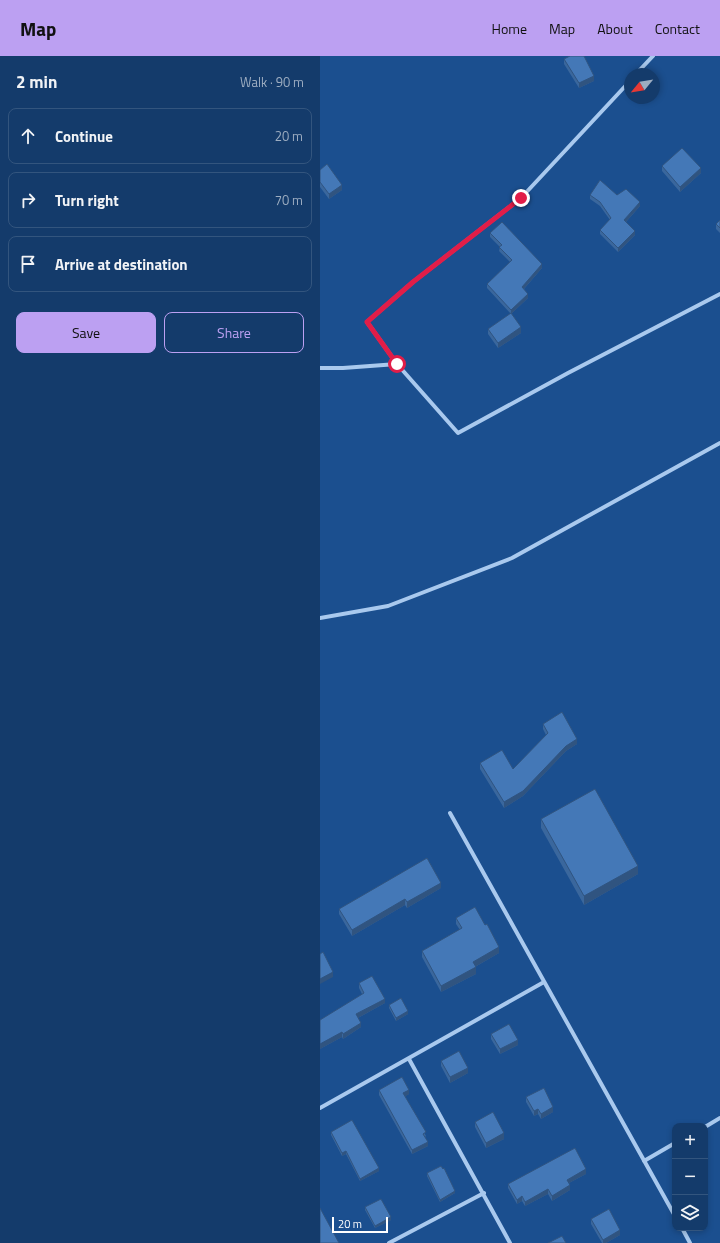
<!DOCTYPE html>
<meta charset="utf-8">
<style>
body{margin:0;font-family:"Titillium Web",sans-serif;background:#1d4271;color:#f1f3f6}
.controls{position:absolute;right:12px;bottom:12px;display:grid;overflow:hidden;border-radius:8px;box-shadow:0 2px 6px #0003}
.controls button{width:36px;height:36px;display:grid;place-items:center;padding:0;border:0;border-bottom:1px solid #33557e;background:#143b6b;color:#f1f3f6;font:20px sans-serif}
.compass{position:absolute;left:304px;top:12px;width:36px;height:36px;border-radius:50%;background:#143b6b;box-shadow:0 2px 6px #0003;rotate:240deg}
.scale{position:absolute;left:12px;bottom:10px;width:56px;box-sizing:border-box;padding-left:4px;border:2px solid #fff;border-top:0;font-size:11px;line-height:14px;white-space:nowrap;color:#fff;-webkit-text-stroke:3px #1b4f8f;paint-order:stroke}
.stop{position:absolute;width:12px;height:12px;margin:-9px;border:3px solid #e11d48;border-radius:50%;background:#fff}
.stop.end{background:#e11d48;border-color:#fff;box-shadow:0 1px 4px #0008}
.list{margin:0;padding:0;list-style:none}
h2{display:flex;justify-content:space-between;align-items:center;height:52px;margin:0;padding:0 16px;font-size:17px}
h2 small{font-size:13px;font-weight:400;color:#9dadc1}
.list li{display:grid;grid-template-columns:26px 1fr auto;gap:12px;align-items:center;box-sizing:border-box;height:56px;margin:0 8px 8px;padding:0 8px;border:1px solid #33557e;border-radius:8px}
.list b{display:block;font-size:15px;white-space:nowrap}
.list em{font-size:13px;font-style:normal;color:#9dadc1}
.actions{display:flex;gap:8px;padding:12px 16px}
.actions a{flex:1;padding:9px 0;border:1px solid #bca0f2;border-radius:8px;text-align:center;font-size:14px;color:#bca0f2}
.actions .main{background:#bca0f2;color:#111}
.icon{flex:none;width:22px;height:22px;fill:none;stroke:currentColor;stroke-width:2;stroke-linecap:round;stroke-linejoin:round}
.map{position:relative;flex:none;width:400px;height:1187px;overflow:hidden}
header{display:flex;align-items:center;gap:24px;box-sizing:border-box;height:56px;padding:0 20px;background:#bca0f2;color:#111}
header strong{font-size:19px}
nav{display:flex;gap:22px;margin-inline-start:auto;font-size:14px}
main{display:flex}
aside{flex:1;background:#143b6b}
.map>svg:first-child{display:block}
</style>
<header>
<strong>Map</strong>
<nav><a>Home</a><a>Map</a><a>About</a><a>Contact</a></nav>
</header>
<main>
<aside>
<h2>2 min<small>Walk · 90 m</small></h2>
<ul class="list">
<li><svg class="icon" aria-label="ahead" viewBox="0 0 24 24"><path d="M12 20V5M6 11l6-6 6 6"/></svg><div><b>Continue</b></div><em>20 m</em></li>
<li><svg class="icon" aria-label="right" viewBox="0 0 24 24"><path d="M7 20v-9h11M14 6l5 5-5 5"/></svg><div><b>Turn right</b></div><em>70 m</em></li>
<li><svg class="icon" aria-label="arrive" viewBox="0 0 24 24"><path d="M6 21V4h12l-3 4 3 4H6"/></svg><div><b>Arrive at destination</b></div></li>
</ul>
<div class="actions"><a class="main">Save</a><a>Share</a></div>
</aside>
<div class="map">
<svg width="400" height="1187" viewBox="0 0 400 1187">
<rect width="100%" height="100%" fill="#1b4f8f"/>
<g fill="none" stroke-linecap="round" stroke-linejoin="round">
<path stroke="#a9c9ee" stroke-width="4" d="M 316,18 L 333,0
M 77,308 L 47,266 L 93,226 L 201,142 L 310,25
M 0,312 L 23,312 L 77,308 L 138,377 L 248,317 L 400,238
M 0,562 L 68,550 L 192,502 L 400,387
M 130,757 L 355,1160
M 89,1003 L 190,1187
M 0,1052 L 224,926
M 385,1071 L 400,1062
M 324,1105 L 355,1087
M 362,1172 L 370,1187
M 69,1187 L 164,1137"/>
</g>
<path fill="#3a679d" d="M 244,3 L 274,25 L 259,32 L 244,8 Z
M 342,110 L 381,117 L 360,136 L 342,115 Z
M 0,114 L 22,134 L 9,143 L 0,131 Z
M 270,139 L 297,139 L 320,150 L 306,166 L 315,179 L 298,196 L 280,178 L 280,174 L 290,164 L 280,150 L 270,143 Z
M 400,164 L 400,177 L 396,173 L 396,168 Z
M 170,177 L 222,212 L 204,233 L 208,242 L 191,258 L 201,277 L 178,292 L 168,278 L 168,273 L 191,258 L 167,232 L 167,228 L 190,206 L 179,195 L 180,191 L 170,181 Z
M 223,668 L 257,688 L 246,695 L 203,740 L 184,752 L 160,713 L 160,707 L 193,713 L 226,679 L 223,673 Z
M 221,763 L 318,818 L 264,849 L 221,772 Z
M 121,832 L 87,852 L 85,849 L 32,880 L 19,858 L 19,853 Z
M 136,862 L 179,897 L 155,911 L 156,918 L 121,936 L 102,901 L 102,895 L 140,874 L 136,868 Z
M 39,927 L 65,947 L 38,962 L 41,971 L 23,983 L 22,981 L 0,993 L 42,938 L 39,932 Z
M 69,949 L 88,958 L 76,965 L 69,952 Z
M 171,978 L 198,989 L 180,998 L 171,983 Z
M 121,1005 L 148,1017 L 130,1027 L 121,1010 Z
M 59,1034 L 89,1038 L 85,1040 L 106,1080 L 105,1081 L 108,1090 L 92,1098 L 59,1039 Z
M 206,1041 L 233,1056 L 221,1063 L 218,1058 L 214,1060 L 206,1046 Z
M 155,1066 L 184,1083 L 166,1092 L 155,1071 Z
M 11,1076 L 59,1115 L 40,1125 L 26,1098 L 22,1100 L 11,1079 Z
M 107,1117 L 135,1137 L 120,1146 L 107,1120 Z
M 266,1118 L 249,1127 L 250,1134 L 232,1145 L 228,1138 L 205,1150 L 202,1145 L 197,1148 L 188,1132 L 188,1128 Z
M 45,1151 L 71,1164 L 55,1172 L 45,1154 Z
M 271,1163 L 300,1179 L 286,1187 L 282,1187 L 271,1168 Z"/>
<path fill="#305480" d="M 274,20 L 274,25 L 259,32 L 259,27 Z
M 381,112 L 381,117 L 360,136 L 360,131 Z
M 22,129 L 22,134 L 9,143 L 9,138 Z
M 320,146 L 320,150 L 304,168 L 304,164 Z
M 315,175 L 315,179 L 298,196 L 298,192 Z
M 222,208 L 222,212 L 202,235 L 202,231 Z
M 208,238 L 208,242 L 191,258 L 191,254 Z
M 201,271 L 201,277 L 178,292 L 178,287 Z
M 257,683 L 257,688 L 246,695 L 203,740 L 184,752 L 184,746 L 246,690 Z
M 318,810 L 318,818 L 264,849 L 264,840 Z
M 121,827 L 121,832 L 87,852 L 87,846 Z
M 85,843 L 85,849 L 32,880 L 32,874 Z
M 179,891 L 179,897 L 153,912 L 153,906 Z
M 156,911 L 156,918 L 121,936 L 121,930 Z
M 13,916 L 13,921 L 0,928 L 0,923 Z
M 65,943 L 65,947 L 36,963 L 36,958 Z
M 88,955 L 88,958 L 76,965 L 76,962 Z
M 41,967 L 41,971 L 23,983 L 23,978 Z
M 22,976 L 22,981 L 0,993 L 0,988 Z
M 198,984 L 198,989 L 180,998 L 180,993 Z
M 148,1012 L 148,1017 L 130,1027 L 130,1021 Z
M 89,1034 L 89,1038 L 83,1042 L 83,1037 Z
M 233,1051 L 233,1056 L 221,1063 L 221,1058 Z
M 218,1053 L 218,1058 L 214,1060 L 214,1055 Z
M 184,1077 L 184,1083 L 166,1092 L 166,1087 Z
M 108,1086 L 108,1090 L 92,1098 L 92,1094 Z
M 26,1095 L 26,1098 L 22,1100 L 22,1097 Z
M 59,1112 L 59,1115 L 40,1125 L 40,1123 Z
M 266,1113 L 266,1118 L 247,1128 L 247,1124 Z
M 250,1129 L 250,1134 L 232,1145 L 232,1140 Z
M 228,1133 L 228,1138 L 205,1150 L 205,1146 Z
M 135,1135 L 135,1137 L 120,1146 L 120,1144 Z
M 202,1140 L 202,1145 L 197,1148 L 197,1144 Z
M 71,1161 L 71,1164 L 55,1172 L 55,1170 Z
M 300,1174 L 300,1179 L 286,1187 L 283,1187 L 283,1184 Z"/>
<path fill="#4478b7" stroke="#305480" d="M 250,0 L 264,0 L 274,20 L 259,27 L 244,3 Z
M 362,92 L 381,112 L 360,131 L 342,110 Z
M 7,108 L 22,129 L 9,138 L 0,126 L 0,114 Z
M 280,124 L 297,139 L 306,133 L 320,146 L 304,164 L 315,175 L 298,192 L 280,174 L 291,162 L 280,146 L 270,139 Z
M 400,164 L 400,172 L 396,168 Z
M 182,166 L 222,208 L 202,231 L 208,238 L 191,254 L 167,228 L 192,204 L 179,191 L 182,189 L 170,177 Z
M 191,257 L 201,271 L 178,287 L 168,273 Z
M 242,656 L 257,683 L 246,690 L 203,735 L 184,746 L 160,707 L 182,694 L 193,713 L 228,677 L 223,668 Z
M 275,733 L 318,810 L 264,840 L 221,763 Z
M 107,802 L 121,827 L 87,846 L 85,843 L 32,874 L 19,853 Z
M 155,851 L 165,869 L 167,868 L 179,891 L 153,906 L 156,911 L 121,930 L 102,895 L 142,872 L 136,862 Z
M 3,896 L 13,916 L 0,923 L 0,898 Z
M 52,920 L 65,943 L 36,958 L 41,967 L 23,978 L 22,976 L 0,988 L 0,964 L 44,937 L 39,927 Z
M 81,942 L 88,955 L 76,962 L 69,949 Z
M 189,968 L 198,984 L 180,993 L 171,978 Z
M 139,995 L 148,1012 L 130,1021 L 121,1005 Z
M 82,1021 L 89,1034 L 83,1037 L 106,1076 L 103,1078 L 108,1086 L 92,1094 L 59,1034 Z
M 224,1032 L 233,1051 L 221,1058 L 218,1053 L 214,1055 L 206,1041 Z
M 173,1056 L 184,1077 L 166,1087 L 155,1066 Z
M 32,1064 L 59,1112 L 40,1123 L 26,1095 L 22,1097 L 11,1076 Z
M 255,1092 L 266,1113 L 247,1124 L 250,1129 L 232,1140 L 228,1133 L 205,1146 L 202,1140 L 197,1144 L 188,1128 Z
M 121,1110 L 123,1113 L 124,1112 L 135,1135 L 120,1144 L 107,1117 Z
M 61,1143 L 71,1161 L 55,1170 L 45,1151 Z
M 0,1152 L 19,1187 L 0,1187 Z
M 289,1153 L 300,1174 L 283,1184 L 271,1163 Z
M 242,1180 L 246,1187 L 228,1187 Z"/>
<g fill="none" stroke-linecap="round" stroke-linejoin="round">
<path stroke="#e11d48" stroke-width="5" d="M 77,308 L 47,266 L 93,226 L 201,142"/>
</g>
</svg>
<div class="controls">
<button>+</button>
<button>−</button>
<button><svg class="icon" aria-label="layers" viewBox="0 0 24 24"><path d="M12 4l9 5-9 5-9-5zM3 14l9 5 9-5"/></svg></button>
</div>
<svg class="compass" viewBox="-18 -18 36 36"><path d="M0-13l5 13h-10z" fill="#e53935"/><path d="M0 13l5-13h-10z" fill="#9dadc1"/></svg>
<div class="scale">20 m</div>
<div class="stop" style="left:77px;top:308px"></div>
<div class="stop end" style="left:201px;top:142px"></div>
</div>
</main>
